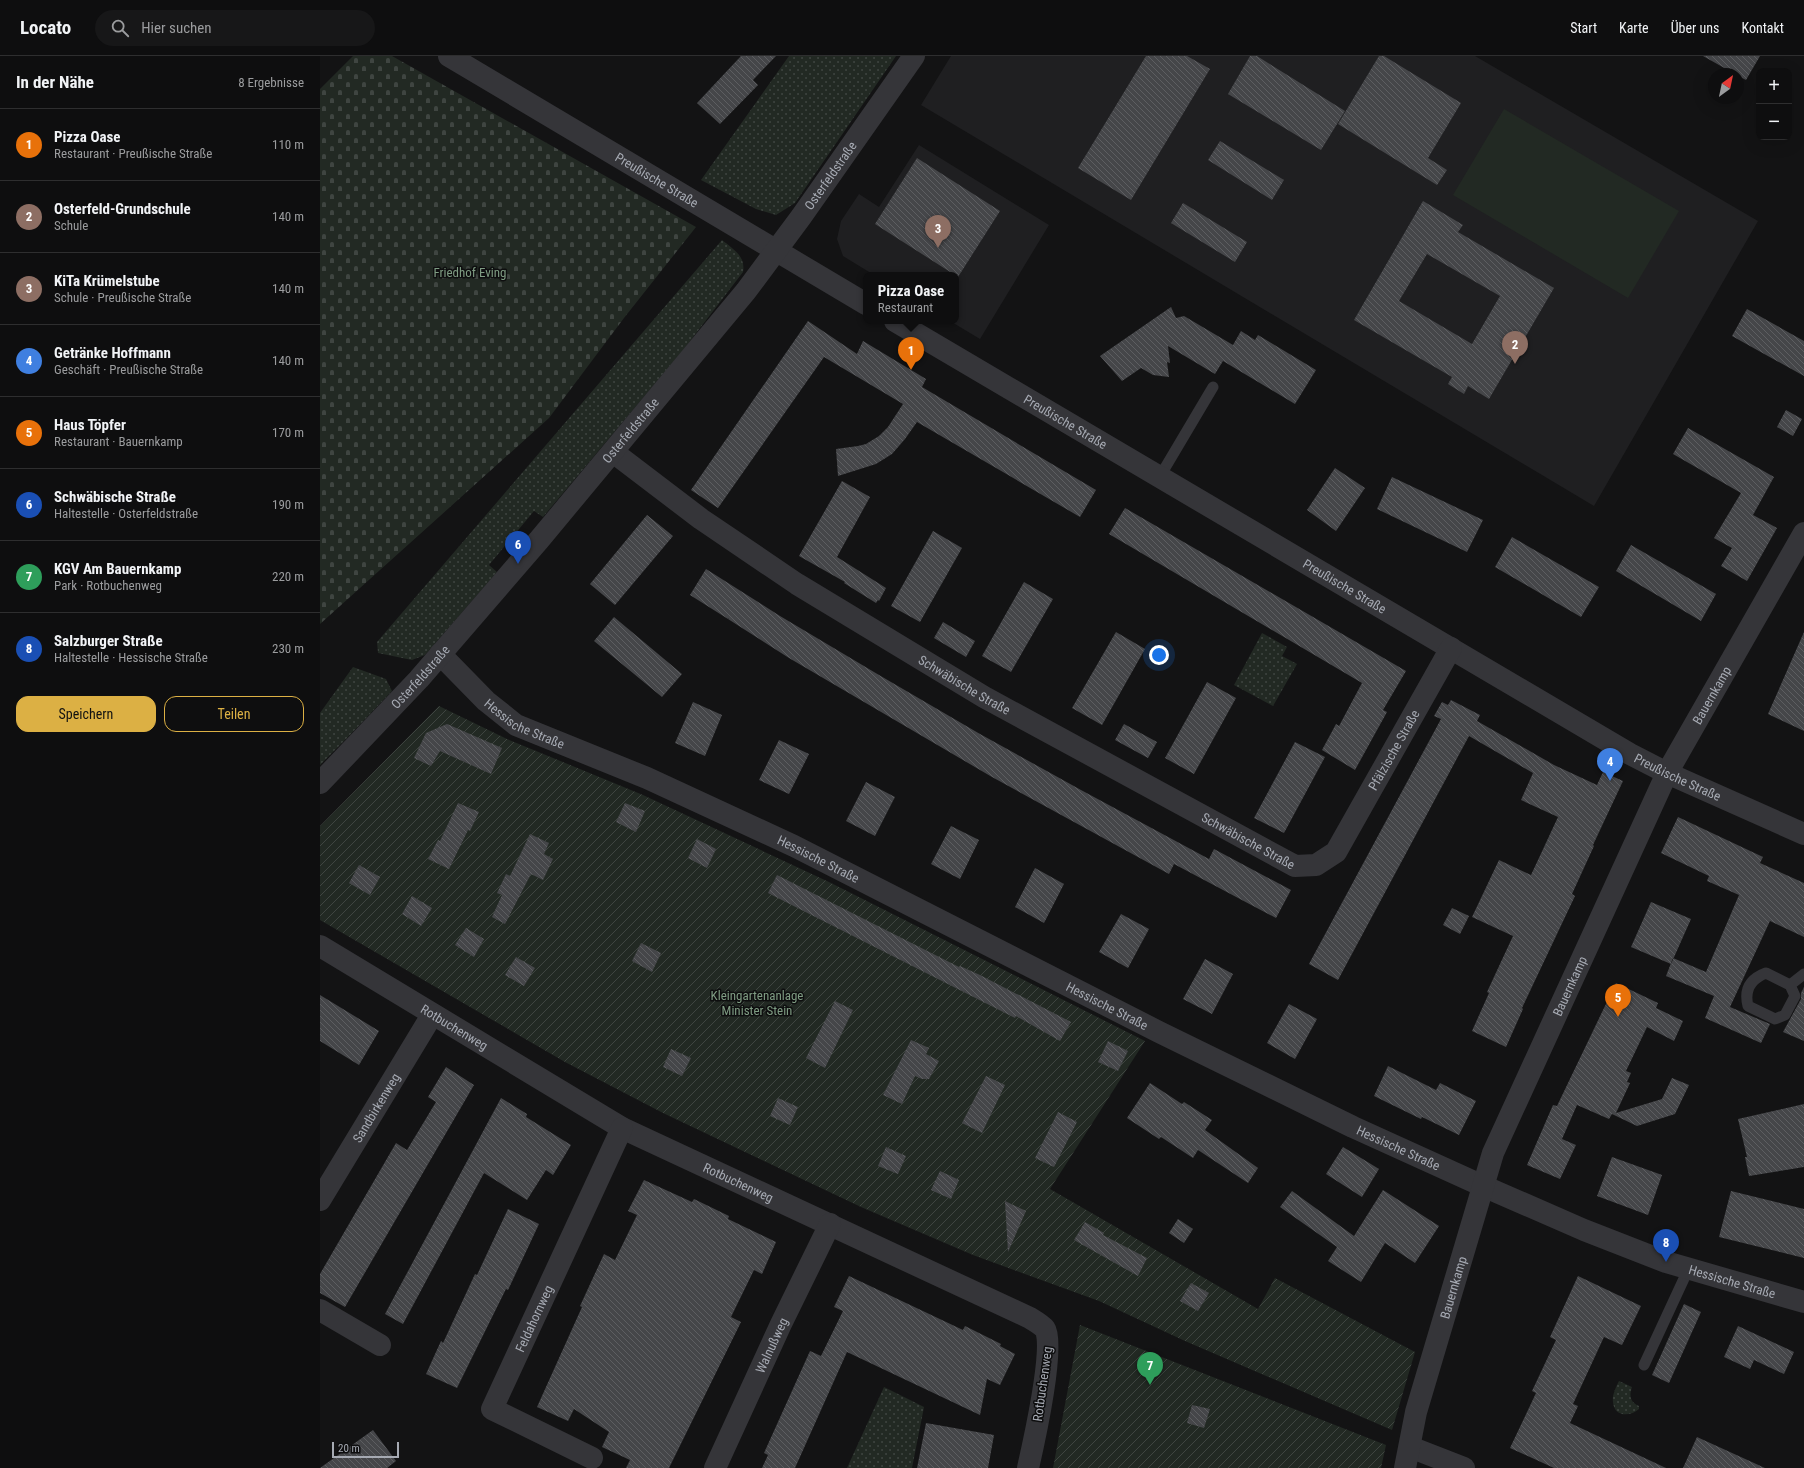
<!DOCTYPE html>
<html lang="de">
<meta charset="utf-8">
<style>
body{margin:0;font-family:"Roboto Condensed",sans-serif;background:#171718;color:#f1f3f6}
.controls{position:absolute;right:12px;top:12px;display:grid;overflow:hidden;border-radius:8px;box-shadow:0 4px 16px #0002}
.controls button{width:36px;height:36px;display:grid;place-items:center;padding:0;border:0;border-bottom:1px solid #2e2e2f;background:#0e0e0f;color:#f1f3f6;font:20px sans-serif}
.compass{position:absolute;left:1388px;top:12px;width:36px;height:36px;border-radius:50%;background:#0e0e0f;box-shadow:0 4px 16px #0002;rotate:33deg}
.scale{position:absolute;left:12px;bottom:10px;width:67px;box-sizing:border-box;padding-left:4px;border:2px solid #a6aab3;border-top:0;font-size:11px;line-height:14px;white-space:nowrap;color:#a6aab3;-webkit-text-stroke:3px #0e0e0f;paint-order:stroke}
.you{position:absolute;left:839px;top:599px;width:14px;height:14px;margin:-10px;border:3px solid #fff;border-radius:50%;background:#1a73e8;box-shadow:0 0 0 6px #1a73e833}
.badge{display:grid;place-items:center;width:26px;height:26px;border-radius:50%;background:#dcb044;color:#fff;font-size:13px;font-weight:700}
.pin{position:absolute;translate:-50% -33px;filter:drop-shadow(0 1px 2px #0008)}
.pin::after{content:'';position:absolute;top:21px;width:14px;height:12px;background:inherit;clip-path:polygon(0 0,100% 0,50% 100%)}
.popup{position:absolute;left:543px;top:216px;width:96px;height:52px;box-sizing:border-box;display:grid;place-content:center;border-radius:8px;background:#0e0e0f;filter:drop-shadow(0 1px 3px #0005);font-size:13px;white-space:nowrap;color:#9b9c9e}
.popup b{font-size:15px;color:#f1f3f6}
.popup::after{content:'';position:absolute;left:50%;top:100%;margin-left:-8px;border:8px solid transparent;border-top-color:#0e0e0f}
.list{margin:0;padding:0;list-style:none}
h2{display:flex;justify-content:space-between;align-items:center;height:52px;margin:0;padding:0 16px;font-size:17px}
h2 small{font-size:13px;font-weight:400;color:#9b9c9e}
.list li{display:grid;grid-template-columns:26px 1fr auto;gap:12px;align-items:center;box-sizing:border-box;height:72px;padding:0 16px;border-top:1px solid #2e2e2f}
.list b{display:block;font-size:15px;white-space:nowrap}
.list p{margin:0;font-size:13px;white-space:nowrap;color:#9b9c9e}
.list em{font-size:13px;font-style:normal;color:#9b9c9e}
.actions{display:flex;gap:8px;padding:12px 16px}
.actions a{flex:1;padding:9px 0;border:1px solid #dcb044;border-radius:12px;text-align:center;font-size:14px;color:#dcb044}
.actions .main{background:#dcb044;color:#111}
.icon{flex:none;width:22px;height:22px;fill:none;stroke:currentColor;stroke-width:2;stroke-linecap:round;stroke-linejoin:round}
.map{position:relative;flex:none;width:1484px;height:1412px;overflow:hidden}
header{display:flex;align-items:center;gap:24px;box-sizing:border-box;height:56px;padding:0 20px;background:#0e0e0f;border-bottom:1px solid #2e2e2f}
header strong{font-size:19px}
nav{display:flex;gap:22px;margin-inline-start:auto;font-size:14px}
.search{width:280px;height:36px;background:#171718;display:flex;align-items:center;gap:10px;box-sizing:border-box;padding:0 14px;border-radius:22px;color:#9b9c9e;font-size:15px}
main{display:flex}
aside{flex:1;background:#0e0e0f}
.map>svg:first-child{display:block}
</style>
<header>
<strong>Locato</strong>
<div class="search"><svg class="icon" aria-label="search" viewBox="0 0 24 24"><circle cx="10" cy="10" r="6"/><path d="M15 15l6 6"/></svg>Hier suchen</div>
<nav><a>Start</a><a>Karte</a><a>Über uns</a><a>Kontakt</a></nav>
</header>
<main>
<aside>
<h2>In der Nähe<small>8 Ergebnisse</small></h2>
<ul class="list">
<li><span class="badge" style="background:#e8710a">1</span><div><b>Pizza Oase</b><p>Restaurant · Preußische Straße</p></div><em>110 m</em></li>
<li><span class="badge" style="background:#8d6e63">2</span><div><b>Osterfeld-Grundschule</b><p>Schule</p></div><em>140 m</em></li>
<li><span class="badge" style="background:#8d6e63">3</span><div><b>KiTa Krümelstube</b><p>Schule · Preußische Straße</p></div><em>140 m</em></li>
<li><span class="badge" style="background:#3f7fe0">4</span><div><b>Getränke Hoffmann</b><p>Geschäft · Preußische Straße</p></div><em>140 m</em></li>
<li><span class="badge" style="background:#e8710a">5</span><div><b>Haus Töpfer</b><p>Restaurant · Bauernkamp</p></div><em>170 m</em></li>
<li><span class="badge" style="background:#1a4fb4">6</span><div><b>Schwäbische Straße</b><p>Haltestelle · Osterfeldstraße</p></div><em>190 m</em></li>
<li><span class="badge" style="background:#2e9e5b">7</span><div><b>KGV Am Bauernkamp</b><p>Park · Rotbuchenweg</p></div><em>220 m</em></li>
<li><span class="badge" style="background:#1a4fb4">8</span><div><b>Salzburger Straße</b><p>Haltestelle · Hessische Straße</p></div><em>230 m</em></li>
</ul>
<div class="actions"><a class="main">Speichern</a><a>Teilen</a></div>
</aside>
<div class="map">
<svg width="1484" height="1412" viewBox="0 0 1484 1412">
<defs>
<pattern id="grass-dots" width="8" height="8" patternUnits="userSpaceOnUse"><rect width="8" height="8" fill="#222923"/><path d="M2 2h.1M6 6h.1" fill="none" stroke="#3f4541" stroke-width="1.8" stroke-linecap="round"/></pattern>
<pattern id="cemetery-stones" width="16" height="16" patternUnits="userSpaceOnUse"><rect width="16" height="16" fill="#222923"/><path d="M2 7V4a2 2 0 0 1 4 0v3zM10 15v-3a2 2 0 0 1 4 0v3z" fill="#3f4541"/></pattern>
<pattern id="garden-furrows" width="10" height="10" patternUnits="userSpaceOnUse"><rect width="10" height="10" fill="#222923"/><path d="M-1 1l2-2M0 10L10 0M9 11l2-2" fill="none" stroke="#3f4541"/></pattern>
<pattern id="building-back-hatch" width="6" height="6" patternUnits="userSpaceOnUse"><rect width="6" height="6" fill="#454649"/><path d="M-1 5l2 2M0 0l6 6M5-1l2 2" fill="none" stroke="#5d5e61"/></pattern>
</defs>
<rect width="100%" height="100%" fill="#131314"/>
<path fill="#1f1f21" d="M 631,0 L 1155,0 L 1438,165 L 1274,450 L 601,49 Z
M 599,89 L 729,169 L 660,283 L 630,265 L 636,265 L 636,219 L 554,219 L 523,200 L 517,183 L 521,165 L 539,138 L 559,151 Z"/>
<path fill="url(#grass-dots)" d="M 469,0 L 576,0 L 475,147 L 456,159 L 436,153 L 381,124 Z
M 402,184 C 413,193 426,200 423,216 L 364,293 L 223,461 L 214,455 L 169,509 L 177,516 L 105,599 L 92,604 L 58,597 L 57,586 Z
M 942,577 L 967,591 L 962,600 L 977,608 L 953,650 L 914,629 Z
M 33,611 L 66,623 L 72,635 L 27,682 L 0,709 L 0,657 Z
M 1299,1325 L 1312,1331 C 1309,1340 1310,1346 1319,1350 L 1319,1353 C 1310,1361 1294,1361 1293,1346 C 1292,1339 1296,1331 1299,1325 Z
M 564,1331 L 604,1351 L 592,1412 L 527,1412 Z"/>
<path fill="url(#cemetery-stones)" d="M 33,0 L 72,0 L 376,171 L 304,262 L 229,362 L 0,568 L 0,33 Z"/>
<path fill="url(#garden-furrows)" d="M 119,650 L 187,683 L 323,739 L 509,826 L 825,985 L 730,1133 L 938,1253 L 955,1222 L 1095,1296 L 1072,1374 L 865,1285 L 779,1245 L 653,1199 L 541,1151 L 343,1057 L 245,1006 L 0,864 L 0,770 Z
M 760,1269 L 1066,1389 L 1061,1412 L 733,1412 Z"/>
<path fill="#222923" d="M 1184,53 L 1359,155 L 1308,242 L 1133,139 Z"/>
<path fill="url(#building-back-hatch)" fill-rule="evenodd" d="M 421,0 L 456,0 L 433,24 L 438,29 L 400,68 L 377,47 Z
M 826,0 L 867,0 L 890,13 L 811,144 L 758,112 Z
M 930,0 L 937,0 L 1025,55 L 1001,94 L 908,38 Z
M 1059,0 L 1064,0 L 1141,47 L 1108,102 L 1127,114 L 1117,129 L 1018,68 Z
M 1383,0 L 1440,0 L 1426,24 L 1418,20 L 1418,18 L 1415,18 Z
M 900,85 L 964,124 L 952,144 L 888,104 Z
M 597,102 L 680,155 L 638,221 L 555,168 Z
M 1103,145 L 1143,169 L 1138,176 L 1234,232 L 1169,343 L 1148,330 L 1144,338 L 1128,328 L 1132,321 L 1034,264 ZM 1107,198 L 1180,240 L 1152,288 L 1079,245 Z
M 863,147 L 927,186 L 915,206 L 851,167 Z
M 851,251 L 856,262 L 864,260 L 913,289 L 921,275 L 935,284 L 938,279 L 996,314 L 975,348 L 903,305 L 895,318 L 848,290 L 850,307 L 847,306 L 849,321 L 833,319 L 821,312 L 802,325 L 780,300 Z
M 1427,253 L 1484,285 L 1484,320 L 1412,280 Z
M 488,265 L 537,298 L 543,285 L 606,323 L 602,331 L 776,434 L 760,461 L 597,366 L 585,383 L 572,398 L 556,408 L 518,420 L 516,393 L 538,390 L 546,388 L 559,380 L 568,371 L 583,348 L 504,301 L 398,452 L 371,434 Z
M 1466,354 L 1482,363 L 1473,380 L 1457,371 Z
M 1368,372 L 1454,421 L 1433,459 L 1457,472 L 1427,525 L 1401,510 L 1412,492 L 1394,482 L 1421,437 L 1353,398 Z
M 1015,412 L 1045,432 L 1016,475 L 987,454 Z
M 1072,421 L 1163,464 L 1147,496 L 1057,453 Z
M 522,425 L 550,441 L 517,501 L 566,532 L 559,545 L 558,544 L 556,547 L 524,527 L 525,526 L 479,500 Z
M 805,452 L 1086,615 L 1063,654 L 1067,656 L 1035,714 L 1002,694 L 1016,668 L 1019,670 L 1042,627 L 789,478 Z
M 327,459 L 353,480 L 295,549 L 270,528 Z
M 613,475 L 642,492 L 600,566 L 571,550 Z
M 1192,481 L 1279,531 L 1261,561 L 1175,511 Z
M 1311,489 L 1396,538 L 1381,565 L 1296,515 Z
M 386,513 L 460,560 L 559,619 L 660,678 L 761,734 L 889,803 L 894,793 L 971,834 L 956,862 L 854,808 L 849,818 L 672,721 L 469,602 L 408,563 L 409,562 L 408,563 L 370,539 Z
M 704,526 L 733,543 L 691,616 L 662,600 Z
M 294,561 L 362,618 L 342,641 L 274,585 Z
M 623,566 L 655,585 L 646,601 L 614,582 Z
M 796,576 L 825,593 L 782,669 L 752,652 Z
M 1484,576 L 1484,675 L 1448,658 Z
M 887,626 L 916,642 L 874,718 L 845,702 Z
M 1131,644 L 1160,659 L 1157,665 L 1234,709 L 1277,729 L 1283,716 L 1303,725 L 1273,789 L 1274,790 L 1252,838 L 1255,840 L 1202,952 L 1203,953 L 1186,991 L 1152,975 L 1169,937 L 1167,936 L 1193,880 L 1152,861 L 1179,804 L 1211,819 L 1238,761 L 1201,744 L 1213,717 L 1149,680 L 1018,924 L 989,908 L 1121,663 L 1114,660 L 1122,646 L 1128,649 Z
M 373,646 L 402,659 L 385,700 L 355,687 Z
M 127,668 L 182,692 L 171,718 L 120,695 L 111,710 L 94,702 L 106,677 Z
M 804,668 L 837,686 L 828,702 L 795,684 Z
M 459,684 L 489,698 L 469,738 L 439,724 Z
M 975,686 L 1005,701 L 964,777 L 934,762 Z
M 546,726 L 575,741 L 555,780 L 526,765 Z
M 138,747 L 159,756 L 150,775 L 148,774 L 129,813 L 108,803 L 118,784 L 120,785 Z
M 305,747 L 325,755 L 316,776 L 296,766 Z
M 1358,761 L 1443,801 L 1440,807 L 1484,827 L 1484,881 L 1450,865 L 1410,951 L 1450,968 L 1441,987 L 1385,962 L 1394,940 L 1346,920 L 1353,902 L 1386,916 L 1419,839 L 1387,825 L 1389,820 L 1341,797 Z
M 631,770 L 659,784 L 640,823 L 611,808 Z
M 210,778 L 229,787 L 224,798 L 233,803 L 223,824 L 211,818 L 185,868 L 172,861 L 182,839 L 177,837 L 186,818 L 190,820 Z
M 377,783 L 396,793 L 387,812 L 368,802 Z
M 39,809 L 60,821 L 50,839 L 29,827 Z
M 715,812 L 744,828 L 724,867 L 695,851 Z
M 457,819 L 639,911 L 640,910 L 660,919 L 751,966 L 740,985 L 696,960 L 695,962 L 448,837 Z
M 92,840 L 112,852 L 101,870 L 82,858 Z
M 1331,846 L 1371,863 L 1351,908 L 1311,891 Z
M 1132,852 L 1149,860 L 1140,878 L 1123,869 Z
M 801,858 L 829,873 L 808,912 L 779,896 Z
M 146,872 L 164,883 L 154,901 L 135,889 Z
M 321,887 L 341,897 L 332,916 L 312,905 Z
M 196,901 L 215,912 L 204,930 L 185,919 Z
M 885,903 L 913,918 L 892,958 L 863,943 Z
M 1296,927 L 1338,947 L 1336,952 L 1363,965 L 1354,985 L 1327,971 L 1306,1015 L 1311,1017 L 1307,1026 L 1310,1027 L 1296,1057 L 1342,1043 L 1352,1022 L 1369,1029 L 1355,1058 L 1317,1070 L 1292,1058 L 1289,1063 L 1257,1049 L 1242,1083 L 1256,1089 L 1240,1123 L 1207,1109 L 1233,1049 L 1237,1050 Z
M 1484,931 L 1484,985 L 1463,976 L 1481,943 L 1481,937 Z
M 0,939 L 59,975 L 39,1009 L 0,985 Z
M 515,945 L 533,954 L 505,1012 L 486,1002 Z
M 969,948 L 997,963 L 975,1003 L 947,987 Z
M 591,984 L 609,992 L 606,998 L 619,1005 L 609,1023 L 602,1023 L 595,1020 L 582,1048 L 563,1039 Z
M 788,985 L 808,995 L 798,1015 L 778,1006 Z
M 351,993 L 371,1002 L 362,1020 L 343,1011 Z
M 1068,1010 L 1116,1034 L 1120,1027 L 1156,1045 L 1139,1079 L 1102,1061 L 1101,1063 L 1054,1040 Z
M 126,1011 L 154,1029 L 25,1251 L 0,1237 L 0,1218 L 76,1087 L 87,1094 L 116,1046 L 108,1041 Z
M 666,1020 L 685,1029 L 662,1077 L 642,1067 Z
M 830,1027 L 862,1048 L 864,1046 L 892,1064 L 885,1074 L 938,1112 L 928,1127 L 878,1094 L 873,1102 L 841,1081 L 839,1083 L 807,1062 Z
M 181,1042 L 207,1058 L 206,1061 L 251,1089 L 233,1119 L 226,1114 L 207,1144 L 164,1117 L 83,1268 L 65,1258 Z
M 458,1042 L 478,1051 L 470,1069 L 450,1060 Z
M 1484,1048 L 1484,1111 L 1429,1120 L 1425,1101 L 1427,1101 L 1418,1063 Z
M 738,1056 L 757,1066 L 734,1111 L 715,1102 Z
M 566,1091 L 586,1100 L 578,1118 L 558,1110 Z
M 1023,1091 L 1059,1113 L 1042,1141 L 1006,1118 Z
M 1292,1101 L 1342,1119 L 1328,1159 L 1277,1140 Z
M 620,1115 L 639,1124 L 631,1143 L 611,1134 Z
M 324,1124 L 372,1146 L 374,1143 L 409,1160 L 408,1163 L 456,1186 L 442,1218 L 434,1214 L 411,1261 L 421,1266 L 349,1412 L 306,1412 L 310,1404 L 282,1391 L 289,1376 L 254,1353 L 248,1365 L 217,1351 L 262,1251 L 260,1250 L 284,1198 L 295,1204 L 317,1159 L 308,1155 Z
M 1063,1134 L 1119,1170 L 1095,1207 L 1065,1187 L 1041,1226 L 1008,1205 L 1017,1191 L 960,1151 L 972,1135 L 1034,1180 Z
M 1411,1135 L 1484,1153 L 1484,1202 L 1399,1181 Z
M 685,1145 L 706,1155 L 688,1196 Z
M 188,1153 L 219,1168 L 188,1234 L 186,1233 L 137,1332 L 106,1318 L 121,1285 L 123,1287 L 155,1218 L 157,1219 Z
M 858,1163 L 873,1173 L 864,1187 L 849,1177 Z
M 765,1166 L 784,1177 L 783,1179 L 827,1202 L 818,1220 L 754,1184 Z
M 529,1220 L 643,1274 L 645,1270 L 681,1288 L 680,1290 L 695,1298 L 680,1329 L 667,1323 L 660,1359 L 527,1296 L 475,1412 L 442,1412 L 448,1399 L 444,1397 L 490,1295 L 501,1300 L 523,1255 L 514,1251 Z
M 1258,1220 L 1321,1250 L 1302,1289 L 1284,1281 L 1253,1348 L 1258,1350 L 1250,1367 L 1346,1412 L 1234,1412 L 1190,1392 L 1216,1337 L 1212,1335 L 1236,1284 L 1230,1281 Z
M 871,1227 L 889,1237 L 878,1255 L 860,1245 Z
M 1364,1248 L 1381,1256 L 1349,1327 L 1332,1319 Z
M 1418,1270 L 1474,1296 L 1464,1318 L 1434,1304 L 1430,1313 L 1404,1301 Z
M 872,1349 L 890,1353 L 884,1372 L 867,1367 Z
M 606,1367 L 674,1379 L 668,1412 L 597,1412 Z
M 53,1374 L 76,1405 L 67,1412 L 0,1412 Z
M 1377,1381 L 1445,1412 L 1363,1412 Z"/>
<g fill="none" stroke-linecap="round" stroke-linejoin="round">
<path stroke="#353539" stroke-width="11" d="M 839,422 L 893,331
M 1446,917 L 1470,929 L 1475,940 L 1465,959 L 1455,963 L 1428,950 C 1424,934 1430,923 1446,917 Z
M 1470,929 L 1484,918
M 1324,1309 L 1368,1214"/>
<g stroke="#353539" stroke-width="22">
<path id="s1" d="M 129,0 L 546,248"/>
<path id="s2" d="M 575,265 L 1310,698 L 1347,717 L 1484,778"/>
<path id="s3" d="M 293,396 L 381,463 L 477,528 L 664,641 L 975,810 L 996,809 L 1016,796 L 1131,592"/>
<path id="s4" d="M 120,598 L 166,645 L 196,669 L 327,722 L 474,790 L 839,976 L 1033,1071 L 1163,1130 L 1264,1174 L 1346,1206 L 1484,1246"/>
<path id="s5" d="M 0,890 L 302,1072 L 710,1262 C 715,1265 722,1269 725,1273 C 736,1288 713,1390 708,1412"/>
<path id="s6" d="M 0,1144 L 112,959"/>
<path d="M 0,1254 L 60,1289"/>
<path d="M 1090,1391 L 1144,1412"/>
<path id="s7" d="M 272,1402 L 172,1353 L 302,1072"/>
<path id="s8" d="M 395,1412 L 461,1268 L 510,1168"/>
<path id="s9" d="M 1085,1412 L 1096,1356 L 1173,1097 L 1347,717 L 1484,477"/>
</g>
<path stroke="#353539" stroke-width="22" id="s10" d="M 0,727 L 99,623 L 219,484 L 426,235 L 481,161 L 594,0"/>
</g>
<g text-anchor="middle" stroke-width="3" stroke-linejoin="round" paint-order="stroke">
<g font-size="13" fill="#a6aab3" stroke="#0e0e0f">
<text dy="5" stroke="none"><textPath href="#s10" startOffset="794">Osterfeldstraße</textPath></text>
<text dy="5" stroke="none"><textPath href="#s1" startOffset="242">Preußische Straße</textPath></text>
<text dy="5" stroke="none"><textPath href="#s2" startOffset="198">Preußische Straße</textPath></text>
<text dy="5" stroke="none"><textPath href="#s10" startOffset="470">Osterfeldstraße</textPath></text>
<text dy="5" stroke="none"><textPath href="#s2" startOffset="522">Preußische Straße</textPath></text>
<text dy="5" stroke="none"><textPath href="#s10" startOffset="146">Osterfeldstraße</textPath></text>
<text dy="5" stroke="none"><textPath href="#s3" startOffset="422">Schwäbische Straße</textPath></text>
<text dy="5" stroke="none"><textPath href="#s9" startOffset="835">Bauernkamp</textPath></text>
<text dy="5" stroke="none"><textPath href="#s4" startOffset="111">Hessische Straße</textPath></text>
<text dy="5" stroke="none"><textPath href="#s3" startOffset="961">Pfälzische Straße</textPath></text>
<text dy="5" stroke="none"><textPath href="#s2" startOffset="906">Preußische Straße</textPath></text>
<text dy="5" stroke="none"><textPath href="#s3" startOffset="746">Schwäbische Straße</textPath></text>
<text dy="5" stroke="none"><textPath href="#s4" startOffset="435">Hessische Straße</textPath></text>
<text dy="5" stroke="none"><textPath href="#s9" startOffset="511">Bauernkamp</textPath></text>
<text dy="5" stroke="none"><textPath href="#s4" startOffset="759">Hessische Straße</textPath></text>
<text dy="5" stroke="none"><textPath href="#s5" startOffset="157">Rotbuchenweg</textPath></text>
<text dy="5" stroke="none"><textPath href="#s6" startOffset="108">Sandbirkenweg</textPath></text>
<text dy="5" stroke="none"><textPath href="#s4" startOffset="1083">Hessische Straße</textPath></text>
<text dy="5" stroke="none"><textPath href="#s5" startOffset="481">Rotbuchenweg</textPath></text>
<text dy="5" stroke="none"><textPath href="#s4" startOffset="1443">Hessische Straße</textPath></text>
<text dy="5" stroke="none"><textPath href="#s9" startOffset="187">Bauernkamp</textPath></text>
<text dy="5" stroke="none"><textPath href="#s7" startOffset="211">Feldahornweg</textPath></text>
<text dy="5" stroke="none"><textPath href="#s8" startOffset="135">Walnußweg</textPath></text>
<text transform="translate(722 1328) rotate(-82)" y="5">Rotbuchenweg</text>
</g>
<g font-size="13" fill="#7f9c83" stroke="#0e0e0f">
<text x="150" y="221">Friedhof Eving</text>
<text x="437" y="944">Kleingartenanlage<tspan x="437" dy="15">Minister Stein</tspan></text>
</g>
</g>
</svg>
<div class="controls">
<button>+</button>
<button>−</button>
</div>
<svg class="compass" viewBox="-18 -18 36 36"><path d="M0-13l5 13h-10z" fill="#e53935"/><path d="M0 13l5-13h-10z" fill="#9b9c9e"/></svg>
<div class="scale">20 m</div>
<div class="you"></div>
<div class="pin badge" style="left:591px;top:314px;background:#e8710a">1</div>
<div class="popup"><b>Pizza Oase</b>Restaurant</div>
<div class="pin badge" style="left:1195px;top:308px;background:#8d6e63">2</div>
<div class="pin badge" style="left:618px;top:192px;background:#8d6e63">3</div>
<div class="pin badge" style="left:1290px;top:725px;background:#3f7fe0">4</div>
<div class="pin badge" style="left:1298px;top:961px;background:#e8710a">5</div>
<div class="pin badge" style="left:198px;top:508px;background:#1a4fb4">6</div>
<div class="pin badge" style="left:830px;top:1329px;background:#2e9e5b">7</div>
<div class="pin badge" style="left:1346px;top:1206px;background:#1a4fb4">8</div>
</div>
</main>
